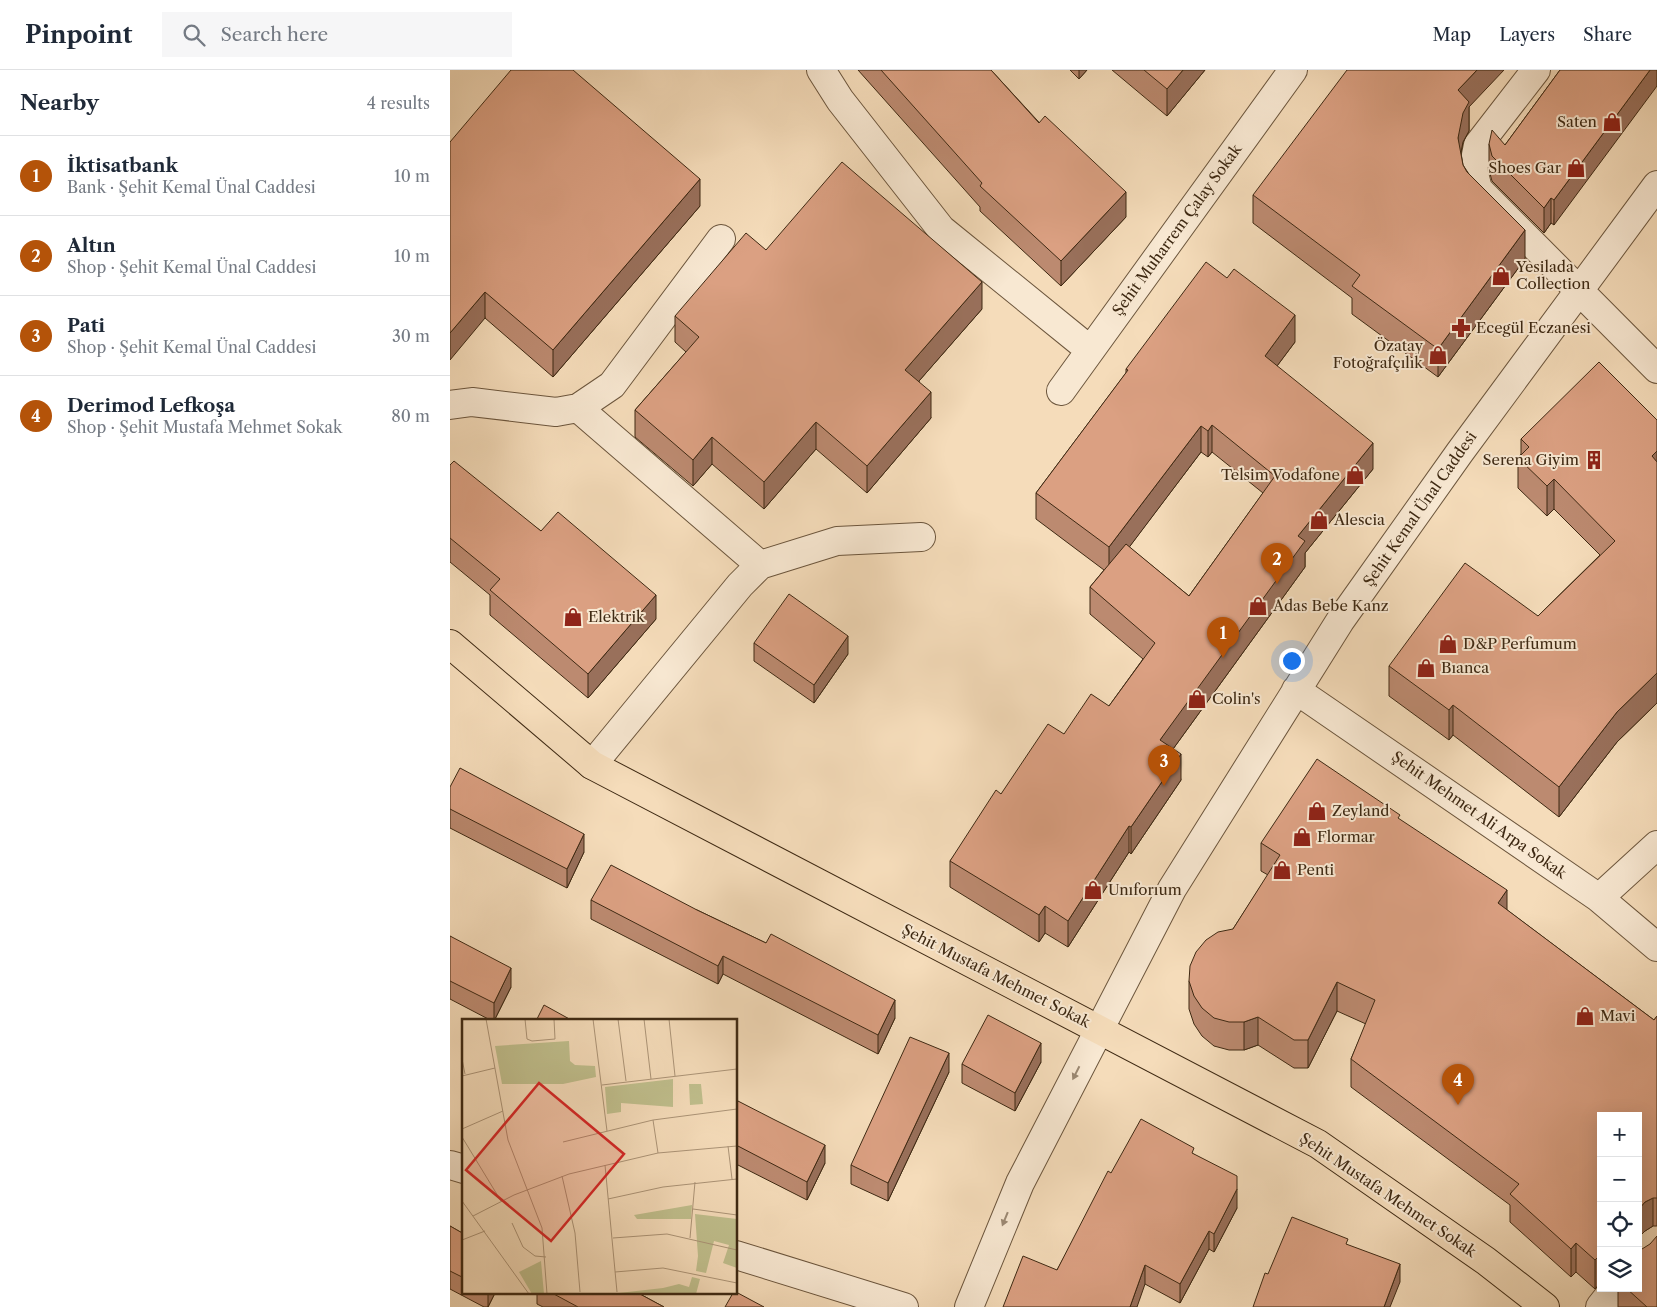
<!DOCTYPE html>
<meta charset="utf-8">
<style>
body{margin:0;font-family:"Libre Caslon Text",serif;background:#f6f6f7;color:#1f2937}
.controls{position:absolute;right:15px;bottom:15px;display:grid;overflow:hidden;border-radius:0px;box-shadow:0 5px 20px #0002}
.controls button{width:45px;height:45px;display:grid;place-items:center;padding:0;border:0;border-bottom:1px solid #e0e1e3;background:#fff;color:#1f2937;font:25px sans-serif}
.you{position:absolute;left:841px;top:590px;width:18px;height:18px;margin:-12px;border:4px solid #fff;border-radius:50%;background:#1a73e8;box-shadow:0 0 0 8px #1a73e833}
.badge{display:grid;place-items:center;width:32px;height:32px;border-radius:50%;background:#b45309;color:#fff;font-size:16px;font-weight:700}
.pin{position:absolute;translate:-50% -41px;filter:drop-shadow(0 1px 2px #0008)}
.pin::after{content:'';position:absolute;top:26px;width:18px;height:15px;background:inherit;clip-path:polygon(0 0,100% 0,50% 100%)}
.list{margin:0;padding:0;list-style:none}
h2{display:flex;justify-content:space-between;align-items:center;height:65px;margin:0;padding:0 20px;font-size:21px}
h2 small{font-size:16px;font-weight:400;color:#747a83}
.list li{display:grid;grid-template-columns:32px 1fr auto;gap:15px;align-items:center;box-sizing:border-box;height:80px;padding:0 20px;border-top:1px solid #e0e1e3}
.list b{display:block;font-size:19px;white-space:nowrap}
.list p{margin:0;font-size:16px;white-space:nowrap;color:#747a83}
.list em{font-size:16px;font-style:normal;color:#747a83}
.icon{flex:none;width:28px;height:28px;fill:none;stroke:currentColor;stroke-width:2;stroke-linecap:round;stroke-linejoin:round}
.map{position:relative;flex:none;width:1207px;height:1237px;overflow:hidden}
header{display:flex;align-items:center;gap:30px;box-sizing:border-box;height:70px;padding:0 25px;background:#fff;border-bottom:1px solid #e0e1e3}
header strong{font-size:24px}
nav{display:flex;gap:28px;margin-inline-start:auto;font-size:18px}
.search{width:350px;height:45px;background:#f6f6f7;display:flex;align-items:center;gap:12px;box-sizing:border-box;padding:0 18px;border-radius:0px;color:#747a83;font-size:19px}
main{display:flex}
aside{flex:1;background:#fff}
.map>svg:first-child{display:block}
</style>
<header>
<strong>Pinpoint</strong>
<div class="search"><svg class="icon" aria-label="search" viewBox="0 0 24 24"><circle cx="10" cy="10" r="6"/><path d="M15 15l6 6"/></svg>Search here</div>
<nav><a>Map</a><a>Layers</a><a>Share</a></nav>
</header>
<main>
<aside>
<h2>Nearby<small>4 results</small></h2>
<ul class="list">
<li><span class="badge">1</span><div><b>İktisatbank</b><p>Bank · Şehit Kemal Ünal Caddesi</p></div><em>10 m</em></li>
<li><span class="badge">2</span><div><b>Altın</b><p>Shop · Şehit Kemal Ünal Caddesi</p></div><em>10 m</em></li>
<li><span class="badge">3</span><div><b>Pati</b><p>Shop · Şehit Kemal Ünal Caddesi</p></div><em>30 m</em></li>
<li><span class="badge">4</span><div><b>Derimod Lefkoşa</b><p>Shop · Şehit Mustafa Mehmet Sokak</p></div><em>80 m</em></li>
</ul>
</aside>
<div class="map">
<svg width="1207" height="1237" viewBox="0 0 1207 1237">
<rect width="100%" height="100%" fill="#f5dcba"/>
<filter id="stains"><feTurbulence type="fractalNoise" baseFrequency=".004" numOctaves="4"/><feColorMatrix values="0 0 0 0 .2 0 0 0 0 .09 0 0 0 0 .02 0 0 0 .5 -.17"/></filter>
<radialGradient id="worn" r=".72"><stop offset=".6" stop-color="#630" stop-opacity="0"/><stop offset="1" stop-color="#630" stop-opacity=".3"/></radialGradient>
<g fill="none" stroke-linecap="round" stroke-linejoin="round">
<g stroke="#6c563d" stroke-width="30">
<path id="minor" d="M 371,0 L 390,30 L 491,159 L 640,280
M 1086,0 L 1028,75 L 1023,100 L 1028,119 L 1207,299
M 611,321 L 843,0
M 0,335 L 22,332 L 106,342 L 128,338 L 162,315 L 271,169
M 128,338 L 310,495
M 846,620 L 1149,828 L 1207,877
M 142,695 L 290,515 L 310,495 L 387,471 L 471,467
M 1149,828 L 1207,775
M 0,1095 L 14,1099
M 286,1185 L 454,1237
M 519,1237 L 570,1113 L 722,819 L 890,551 L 1010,382 L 1207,115
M 1150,1237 L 1165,1218"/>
</g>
<g stroke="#3e2913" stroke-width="30">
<path id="major" d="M 0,574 L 142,695 L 868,1074 L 1036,1191 L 1095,1237"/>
</g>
<use href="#minor" stroke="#f8e8d2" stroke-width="28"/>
<use href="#major" stroke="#f5dcba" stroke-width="28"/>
</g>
<path fill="#bc8a70" stroke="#3e2913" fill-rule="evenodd" d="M 408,0 L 541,0 L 676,147 L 611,216 L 530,141 L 530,137 Z
M 620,0 L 637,0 L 629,9 Z
M 662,0 L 755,0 L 717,46 Z
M 1110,0 L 1104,155 L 1101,153 L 1094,163 L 1042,111 L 1039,100 L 1039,74 L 1055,75 Z
M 1019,37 L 1019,61 L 1013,72 L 1011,83 L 1013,95 L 1075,189 L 988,307 L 902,244 L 902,228 L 803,153 L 803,125 Z
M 0,72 L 250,136 L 103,307 L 35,248 Z
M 316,180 L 532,239 L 469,311 L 481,348 L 417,423 L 366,379 L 314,439 L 262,394 L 243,416 L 185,367 L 185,340 L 236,282 L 225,272 L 225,246 Z
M 845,272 L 827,296 L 923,399 L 855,483 L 855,497 L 723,679 L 731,710 L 681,784 L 679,782 L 618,877 L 595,863 L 589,872 L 500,817 L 500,791 L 551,724 L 614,664 L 659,636 L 693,589 L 640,544 L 640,517 L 654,500 L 586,449 L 586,423 L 676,303 L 676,299 ZM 751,382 L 758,387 L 762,382 L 813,423 L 739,526 L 679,477 Z
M 1207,350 L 1207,633 L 1167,672 L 1109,747 L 1003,665 L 999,670 L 939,626 L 939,596 L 1088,546 L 1150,485 L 1104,439 L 1097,446 L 1068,418 L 1068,388 L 1071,384 L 1071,369 Z
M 0,395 L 91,461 L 206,549 L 138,628 L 40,545 L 40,525 L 0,492 Z
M 304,573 L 398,584 L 364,633 L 304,591 Z
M 0,717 L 134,782 L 117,818 L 0,758 Z
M 950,750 L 1057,840 L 1204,950 L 1207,946 L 1207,1156 L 1203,1156 L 1195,1161 L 1151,1046 L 1151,1212 L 1145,1219 L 1126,1202 L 1121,1207 L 1060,1152 L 1060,1135 L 901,1017 L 901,989 L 916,954 L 887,941 L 858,998 L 844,998 L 808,975 L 794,980 L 779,980 L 764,976 L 752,966 L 744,954 L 739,939 L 739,911 L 783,859 L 818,805 L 811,801 L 811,773 Z
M 141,830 L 247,840 L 316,873 L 445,948 L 428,984 L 273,904 L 268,914 L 141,849 Z
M 0,866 L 61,917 L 44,951 L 42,951 L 0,929 Z
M 591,992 L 565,1041 L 512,1013 L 512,994 Z
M 499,1002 L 438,1131 L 401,1114 L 401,1095 Z
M 286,1030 L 375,1093 L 357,1130 L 286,1094 Z
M 744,1084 L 787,1138 L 764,1182 L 759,1179 L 730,1233 L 695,1214 L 607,1200 L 661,1103 Z
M 0,1156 L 14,1164 L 14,1223 L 45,1223 L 38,1237 L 34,1237 L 0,1219 Z
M 1168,1218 L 1188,1218 L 1207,1237 L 1168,1237 Z
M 87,1223 L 188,1223 L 214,1237 L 93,1237 L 87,1234 Z"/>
<path fill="#99705b" stroke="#3e2913" d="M 629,0 L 637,0 L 629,9 Z
M 733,0 L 755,0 L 717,46 L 717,19 Z
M 1027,0 L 1054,0 L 1019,37 L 1019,61 L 1013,72 L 1008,97 L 1008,20 Z
M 1200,0 L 1207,0 L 1207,16 L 1104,155 L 1104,130 Z
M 250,109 L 250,136 L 103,307 L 103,280 Z
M 676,122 L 676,147 L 611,216 L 611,191 Z
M 1101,128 L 1101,153 L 1094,163 L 1094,138 Z
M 1075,160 L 1075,189 L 988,307 L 988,279 Z
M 532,212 L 532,239 L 455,327 L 455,300 Z
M 35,222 L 35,248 L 0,290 L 0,263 Z
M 845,245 L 845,272 L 815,312 L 815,286 Z
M 481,322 L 481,348 L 417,423 L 417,396 Z
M 366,352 L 366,379 L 314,439 L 314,412 Z
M 762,355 L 762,382 L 758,387 L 758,361 Z
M 751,356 L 751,382 L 659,504 L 659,477 Z
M 262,367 L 262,394 L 243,416 L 243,390 Z
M 923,373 L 923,399 L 855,483 L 855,497 L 710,697 L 710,670 L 848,466 Z
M 1207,381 L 1207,411 L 1202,386 Z
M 1104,409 L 1104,439 L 1097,446 L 1097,416 Z
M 206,525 L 206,549 L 138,628 L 138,604 Z
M 398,566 L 398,584 L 364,633 L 364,615 Z
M 1207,603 L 1207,633 L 1167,672 L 1109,747 L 1109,717 L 1167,642 Z
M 1003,635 L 1003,665 L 999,670 L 999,640 Z
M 731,684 L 731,710 L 681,784 L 681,757 Z
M 679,756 L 679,782 L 618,877 L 618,851 Z
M 134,764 L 134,782 L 117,818 L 117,799 Z
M 1057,820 L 1057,849 L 1048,833 Z
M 595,836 L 595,863 L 589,872 L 589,845 Z
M 273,886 L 273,904 L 268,914 L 268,896 Z
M 61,898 L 61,917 L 44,951 L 44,933 Z
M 887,912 L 887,941 L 858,998 L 858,970 Z
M 445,930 L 445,948 L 428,984 L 428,965 Z
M 808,947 L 808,975 L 794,980 L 794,952 Z
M 591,973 L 591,992 L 565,1041 L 565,1023 Z
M 499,983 L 499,1002 L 438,1131 L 438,1113 Z
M 375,1075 L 375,1093 L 357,1130 L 357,1112 Z
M 787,1119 L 787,1138 L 764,1182 L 764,1164 Z
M 1203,1128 L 1203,1156 L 1195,1161 L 1188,1168 L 1188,1140 L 1195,1132 Z
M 759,1161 L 759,1179 L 730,1233 L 730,1214 Z
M 1126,1173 L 1126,1202 L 1121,1207 L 1121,1179 Z
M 1151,1184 L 1151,1212 L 1145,1219 L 1145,1190 Z
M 950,1194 L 950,1212 L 940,1237 L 934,1237 Z
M 695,1195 L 695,1214 L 687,1237 L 680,1237 Z
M 38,1223 L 45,1223 L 38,1237 Z"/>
<path fill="#dba082" stroke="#3e2913" d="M 61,0 L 123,0 L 250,109 L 103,280 L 35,222 L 0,263 L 0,72 Z
M 431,0 L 541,0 L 589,53 L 595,46 L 676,122 L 611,191 L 530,116 L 532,113 Z
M 694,0 L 733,0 L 717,19 Z
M 897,0 L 1027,0 L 1008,20 L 1019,32 L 1013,43 L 1008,68 L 1013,95 L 1017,102 L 1075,160 L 988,279 L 902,216 L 910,205 L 803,125 Z
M 1110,0 L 1200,0 L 1104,130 L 1101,128 L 1094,138 L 1042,86 L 1039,74 L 1042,60 L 1055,75 Z
M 392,92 L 532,212 L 455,300 L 481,322 L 417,396 L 366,352 L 314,412 L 262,367 L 243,390 L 185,340 L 249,267 L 225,246 L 296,163 L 316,180 Z
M 756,192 L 777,208 L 784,199 L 845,245 L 815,286 L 923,373 L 848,466 L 855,471 L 710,670 L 731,684 L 681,757 L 679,756 L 618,851 L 595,836 L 589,845 L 500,791 L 546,720 L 551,724 L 598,654 L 614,664 L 641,624 L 659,636 L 705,573 L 640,517 L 676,474 L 739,526 L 825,406 L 762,355 L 758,361 L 751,356 L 659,477 L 586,423 L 678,300 L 676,299 Z
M 1149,292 L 1207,350 L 1207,381 L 1202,386 L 1207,392 L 1207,603 L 1167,642 L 1109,717 L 1003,635 L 999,640 L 939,596 L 1015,493 L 1088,546 L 1165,471 L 1104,409 L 1097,416 L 1068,388 L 1079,377 L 1071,369 Z
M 4,391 L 91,461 L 108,442 L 206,525 L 138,604 L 40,520 L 50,509 L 0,468 L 0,395 Z
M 339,524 L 398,566 L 364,615 L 304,573 Z
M 867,689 L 950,745 L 948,748 L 1057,820 L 1048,833 L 1204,950 L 1207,946 L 1207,1128 L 1203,1128 L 1195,1132 L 1188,1140 L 1188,1046 L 1151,1046 L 1151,1184 L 1145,1190 L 1126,1173 L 1121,1179 L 1060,1124 L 1069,1114 L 901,989 L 925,930 L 887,912 L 858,970 L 844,970 L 808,947 L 794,952 L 779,952 L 764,948 L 752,938 L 744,926 L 739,911 L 740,896 L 746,882 L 756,870 L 768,862 L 783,859 L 830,785 L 811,773 Z
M 10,698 L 134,764 L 117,799 L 0,739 L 0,717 Z
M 161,795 L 247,840 L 316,873 L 321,864 L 445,930 L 428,965 L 273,886 L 268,896 L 141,830 Z
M 0,866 L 61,898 L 44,933 L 0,911 Z
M 94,935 L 123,951 L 86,951 Z
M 538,945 L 591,973 L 565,1023 L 512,994 Z
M 460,967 L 499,983 L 438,1113 L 401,1095 Z
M 286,1030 L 323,1049 L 375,1075 L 357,1112 L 286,1075 Z
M 691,1049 L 744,1078 L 742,1083 L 787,1106 L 787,1119 L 764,1164 L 759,1161 L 730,1214 L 695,1195 L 680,1237 L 553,1237 L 573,1186 L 607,1200 L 658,1101 L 661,1103 Z
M 842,1147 L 898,1169 L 896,1174 L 950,1194 L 934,1237 L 803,1237 L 815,1203 L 818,1204 Z
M 0,1156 L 14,1164 L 14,1208 L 0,1201 Z
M 1207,1166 L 1207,1237 L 1197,1237 L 1176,1218 L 1188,1218 L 1188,1179 L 1192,1179 L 1200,1174 Z
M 286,1222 L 314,1237 L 275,1237 L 283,1223 L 286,1223 Z
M 102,1223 L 188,1223 L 214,1237 L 128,1237 Z"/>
<defs><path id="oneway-solid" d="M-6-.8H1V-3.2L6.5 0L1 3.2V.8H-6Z" transform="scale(1.25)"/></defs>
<g fill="#9b8872">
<use href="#oneway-solid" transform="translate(626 1003) rotate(117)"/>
<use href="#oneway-solid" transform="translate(555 1149) rotate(112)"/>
</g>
<defs>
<g id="shop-bare" transform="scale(1.5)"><path d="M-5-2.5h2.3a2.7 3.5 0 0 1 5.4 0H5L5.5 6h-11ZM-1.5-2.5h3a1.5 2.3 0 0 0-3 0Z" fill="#8f2418" stroke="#f8e8d2" stroke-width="2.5" paint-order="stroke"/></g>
<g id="pharmacy-bare" transform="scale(1.5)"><path d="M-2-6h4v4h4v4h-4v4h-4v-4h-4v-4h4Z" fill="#8f2418" stroke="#f8e8d2" stroke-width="2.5" paint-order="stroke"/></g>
<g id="building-bare" transform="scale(1.5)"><path d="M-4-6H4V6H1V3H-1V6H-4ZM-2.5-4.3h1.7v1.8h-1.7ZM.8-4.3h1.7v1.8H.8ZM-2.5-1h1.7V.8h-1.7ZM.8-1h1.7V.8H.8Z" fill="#8f2418" stroke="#f8e8d2" stroke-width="2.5" paint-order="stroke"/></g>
</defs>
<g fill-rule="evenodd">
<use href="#shop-bare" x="1162" y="52"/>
<use href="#shop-bare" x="1126" y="98"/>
<use href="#shop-bare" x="1051" y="206"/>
<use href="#pharmacy-bare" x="1011" y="258"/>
<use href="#shop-bare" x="988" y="285"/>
<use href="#building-bare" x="1144" y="390"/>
<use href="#shop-bare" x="905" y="405"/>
<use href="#shop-bare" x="869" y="450"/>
<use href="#shop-bare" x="808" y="536"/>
<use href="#shop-bare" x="123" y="547"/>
<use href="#shop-bare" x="998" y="574"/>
<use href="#shop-bare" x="976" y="598"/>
<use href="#shop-bare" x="747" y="629"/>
<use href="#shop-bare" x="867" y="741"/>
<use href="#shop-bare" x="852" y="767"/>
<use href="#shop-bare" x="832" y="800"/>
<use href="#shop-bare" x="643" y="820"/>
<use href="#shop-bare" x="1135" y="946"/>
</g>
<g text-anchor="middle" stroke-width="4" stroke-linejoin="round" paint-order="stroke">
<g font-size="15" fill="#3e2913" stroke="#f8e8d2" text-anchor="start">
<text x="1147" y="57" text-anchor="end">Saten</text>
<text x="1111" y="103" text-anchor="end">Shoes Gar</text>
<text x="1066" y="202">Yesilada<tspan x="1066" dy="17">Collection</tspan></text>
<text x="1026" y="263">Ecegül Eczanesi</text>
<text x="973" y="281" text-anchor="end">Özatay<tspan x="973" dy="17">Fotoğrafçılık</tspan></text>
<text x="1129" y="395" text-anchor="end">Serena Giyim</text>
<text x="890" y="410" text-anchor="end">Telsim Vodafone</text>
<text x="884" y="455">Alescia</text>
<text x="823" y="541">Adas Bebe Kanz</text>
<text x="138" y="552">Elektrik</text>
<text x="1013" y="579">D&amp;P Perfumum</text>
<text x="991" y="603">Bıanca</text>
<text x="762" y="634">Colin's</text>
<text x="882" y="746">Zeyland</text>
<text x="867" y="772">Flormar</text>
<text x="847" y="805">Penti</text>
<text x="658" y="825">Unıforıum</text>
<text x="1150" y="951">Mavi</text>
</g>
<g font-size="15" fill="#3e2913" stroke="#f8e8d2">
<text transform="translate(727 160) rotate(-54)" y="5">Şehit Muharrem Çalay Sokak</text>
<text transform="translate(970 439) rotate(-55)" y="5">Şehit Kemal Ünal Caddesi</text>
<text transform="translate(1029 745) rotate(35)" y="5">Şehit Mehmet Ali Arpa Sokak</text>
<text transform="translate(546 906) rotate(27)" y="5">Şehit Mustafa Mehmet Sokak</text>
<text transform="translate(938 1125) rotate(34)" y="5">Şehit Mustafa Mehmet Sokak</text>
</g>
</g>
<g transform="translate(12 949)">
<rect width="275" height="275" fill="#f5dcba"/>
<path d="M 107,22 L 108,42 L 113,46 L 133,47 L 134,58 L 101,65 L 40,65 L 33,27 ZM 211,60 L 211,88 L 159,84 L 159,93 L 145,95 L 143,68 ZM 227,65 L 239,65 L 241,85 L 228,86 ZM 230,186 L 229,200 L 175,200 L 172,196 ZM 233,195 L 275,200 L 275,249 L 261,244 L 267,226 L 252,222 L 244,254 L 234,252 L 236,237 ZM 79,242 L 82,275 L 70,275 L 57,253 ZM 230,258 L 238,260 L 234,275 L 148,275 L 201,269 L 217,265 L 227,268 Z" fill="#c0bf8d"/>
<path fill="none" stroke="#ac9477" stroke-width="1" d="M 24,0 L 46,121 L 80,209 L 85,275M 63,0 L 65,20 L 70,22 L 93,20 L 92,0M 131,0 L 145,112M 156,0 L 164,62M 182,0 L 189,60M 207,0 L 213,57M 0,40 L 3,55M 0,57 L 33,49M 140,66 L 275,50M 191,101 L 196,134M 0,110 L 41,92M 0,118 L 39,182M 101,123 L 191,101 L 275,90M 266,127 L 270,160M 143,146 L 155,273M 100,157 L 113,214 L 118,273M 146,180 L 201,168 L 275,160M 0,182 L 67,275M 231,190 L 275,196M 11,197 L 52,176 L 107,155 L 196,134 L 275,127M 50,204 L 61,228 L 73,237 L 84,238M 151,219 L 205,215 L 275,231M 228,219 L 233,163M 0,221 L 23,212M 153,253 L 201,249 L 275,264"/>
<path fill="#d62828" fill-opacity="0.15" stroke="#d62828" stroke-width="2.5" d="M 77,64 L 162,135 L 89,222 L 4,151 Z"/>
<rect width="275" height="275" fill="none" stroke="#3e2913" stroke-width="2.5"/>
</g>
<rect width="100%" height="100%" filter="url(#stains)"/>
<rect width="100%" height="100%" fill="url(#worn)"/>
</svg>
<div class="controls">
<button>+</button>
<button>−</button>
<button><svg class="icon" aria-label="locate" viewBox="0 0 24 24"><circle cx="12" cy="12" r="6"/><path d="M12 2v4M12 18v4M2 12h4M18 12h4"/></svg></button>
<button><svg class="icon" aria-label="layers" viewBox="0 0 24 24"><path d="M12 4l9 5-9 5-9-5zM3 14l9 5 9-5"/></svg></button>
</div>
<div class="you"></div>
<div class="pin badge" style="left:773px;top:588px">1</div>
<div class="pin badge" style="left:827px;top:514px">2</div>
<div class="pin badge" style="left:714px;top:716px">3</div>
<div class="pin badge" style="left:1008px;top:1035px">4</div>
</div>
</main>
